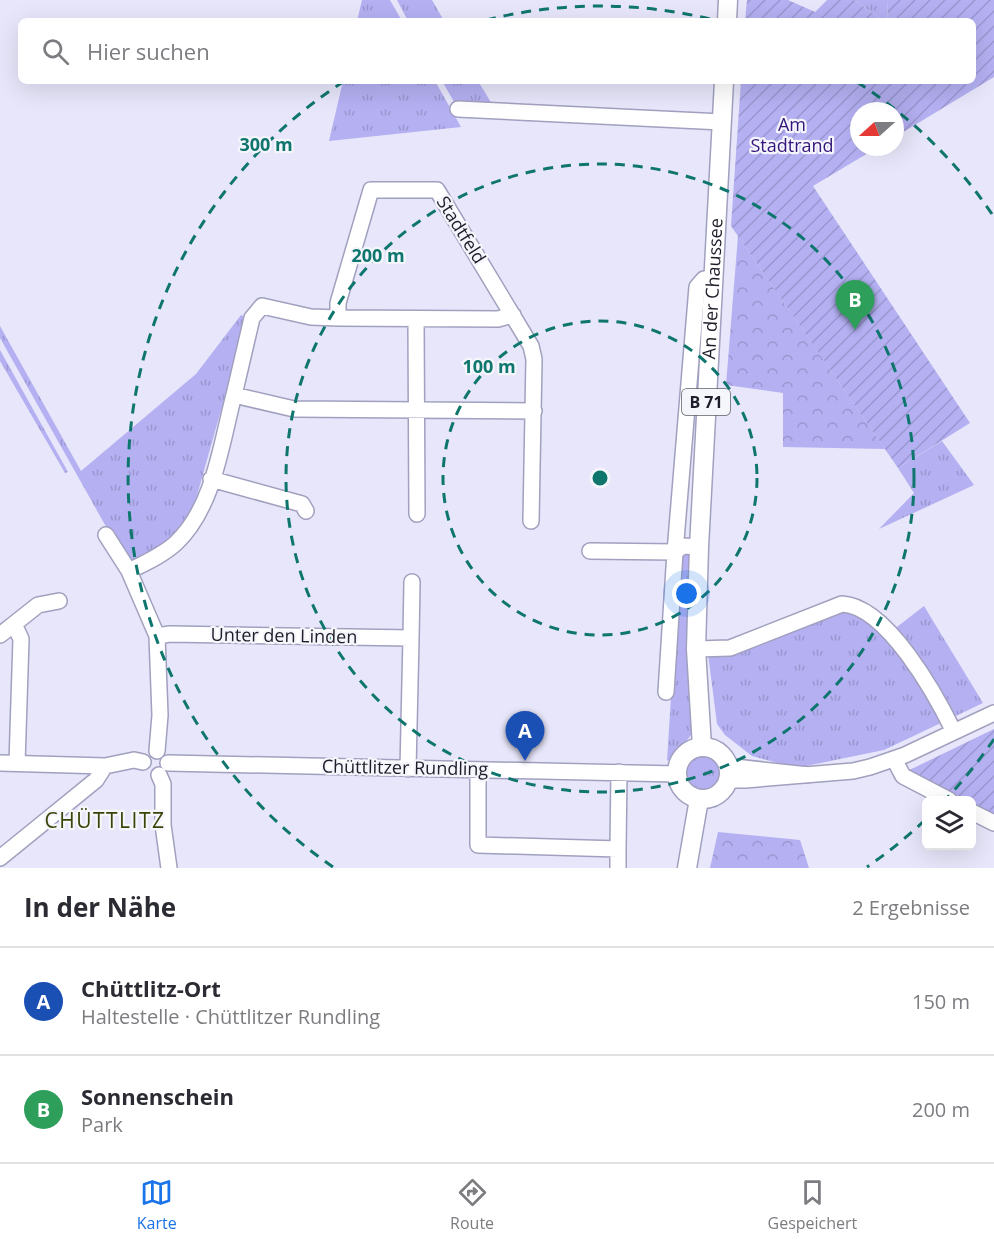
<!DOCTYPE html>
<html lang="de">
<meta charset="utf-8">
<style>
body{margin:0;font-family:"Open Sans",sans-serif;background:#f2f2f3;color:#2b2b33}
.controls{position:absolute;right:18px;bottom:18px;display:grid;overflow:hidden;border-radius:9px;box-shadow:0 6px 24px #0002}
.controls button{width:54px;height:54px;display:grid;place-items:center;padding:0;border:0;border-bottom:2px solid #e1e1e2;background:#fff;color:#2b2b33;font:30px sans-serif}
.compass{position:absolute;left:850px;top:102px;width:54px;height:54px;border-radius:50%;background:#fff;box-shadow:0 6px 24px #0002;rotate:249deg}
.you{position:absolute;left:687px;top:594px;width:21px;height:21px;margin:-15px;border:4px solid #fff;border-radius:50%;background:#1a73e8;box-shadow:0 0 0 9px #1a73e833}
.badge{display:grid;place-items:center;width:39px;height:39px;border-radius:50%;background:#1a73e8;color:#fff;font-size:20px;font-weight:700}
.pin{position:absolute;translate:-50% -50px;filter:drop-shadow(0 2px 3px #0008)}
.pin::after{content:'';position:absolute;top:32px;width:21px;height:18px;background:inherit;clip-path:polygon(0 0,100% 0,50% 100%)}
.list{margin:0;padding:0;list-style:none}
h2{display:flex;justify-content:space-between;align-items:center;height:78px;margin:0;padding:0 24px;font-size:26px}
h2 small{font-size:20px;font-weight:400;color:#7c7c81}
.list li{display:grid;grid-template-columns:39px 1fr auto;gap:18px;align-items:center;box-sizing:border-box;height:108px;padding:0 24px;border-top:2px solid #e1e1e2}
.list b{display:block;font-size:22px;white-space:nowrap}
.list p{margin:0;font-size:20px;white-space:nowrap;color:#7c7c81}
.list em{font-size:20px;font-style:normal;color:#7c7c81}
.icon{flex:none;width:33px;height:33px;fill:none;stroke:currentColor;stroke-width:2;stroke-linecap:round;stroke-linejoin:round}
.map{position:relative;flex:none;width:994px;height:868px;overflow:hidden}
.search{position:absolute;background:#fff;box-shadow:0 6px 24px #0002;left:18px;right:18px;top:18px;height:66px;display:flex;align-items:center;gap:15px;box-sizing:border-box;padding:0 21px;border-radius:9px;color:#7c7c81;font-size:22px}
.sheet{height:294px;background:#fff}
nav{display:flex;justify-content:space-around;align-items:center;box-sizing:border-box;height:84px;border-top:2px solid #e1e1e2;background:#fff;font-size:16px;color:#7c7c81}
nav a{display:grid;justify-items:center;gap:3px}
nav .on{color:#1a73e8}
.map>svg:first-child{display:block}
</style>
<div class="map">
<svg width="994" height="868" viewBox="0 0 994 868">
<defs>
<pattern id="grass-tufts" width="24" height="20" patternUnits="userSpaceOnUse" patternTransform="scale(1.5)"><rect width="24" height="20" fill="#b4b0f2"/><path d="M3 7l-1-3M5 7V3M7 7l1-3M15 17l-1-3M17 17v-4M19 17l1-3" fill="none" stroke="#9a97d0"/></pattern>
<pattern id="forest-crowns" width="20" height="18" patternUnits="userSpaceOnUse" patternTransform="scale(1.5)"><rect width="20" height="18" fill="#b4b0f2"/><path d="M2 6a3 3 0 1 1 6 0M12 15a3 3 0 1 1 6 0" fill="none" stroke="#9a97d0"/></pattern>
<pattern id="garden-furrows" width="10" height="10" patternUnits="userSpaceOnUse" patternTransform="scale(1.5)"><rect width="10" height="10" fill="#b4b0f2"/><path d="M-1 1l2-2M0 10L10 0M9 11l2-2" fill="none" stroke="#9a97d0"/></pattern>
</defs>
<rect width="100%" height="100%" fill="#e7e6fa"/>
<path fill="url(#grass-tufts)" d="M 362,0 L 390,0 L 402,21 L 357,21 Z
M 397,0 L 432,0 L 444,21 L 408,21 Z
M 854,0 L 887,0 L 888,21 L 884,21 Z
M 343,81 L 435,81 L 461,127 L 329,141 Z
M 442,81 L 478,81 L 495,109 L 457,107 Z
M 241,315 L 247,318 L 194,506 L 174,535 L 161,546 L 133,562 L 118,548 L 0,338 L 0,326 L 81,471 L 196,374 Z
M 0,350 L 68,472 L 65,473 L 0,361 Z
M 942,441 L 974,485 L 879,529 L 914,493 L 898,468 Z
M 687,552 L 692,558 L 691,735 L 674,757 L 667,761 L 680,553 Z
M 856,601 L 893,630 L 924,606 L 983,703 L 884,750 L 796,768 L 752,756 L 725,735 L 717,724 L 708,654 Z
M684 773a18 18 0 1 1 36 0a18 18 0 1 1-36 0Z"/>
<path fill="url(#forest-crowns)" d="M 738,236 L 885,449 L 783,447 L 783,393 L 726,385 Z
M 718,832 L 800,840 L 809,868 L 710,868 Z"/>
<path fill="url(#garden-furrows)" d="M 747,0 L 788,0 L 815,12 L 827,0 L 854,0 L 884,21 L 745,21 Z
M 887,0 L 994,0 L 994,77 L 895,137 L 895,111 L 859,111 L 859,147 L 878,147 L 813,186 L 970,423 L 898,468 L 731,226 L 741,81 L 973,81 L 973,21 L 888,21 Z
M 994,729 L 994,827 L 972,816 L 972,800 L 940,800 L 893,778 Z"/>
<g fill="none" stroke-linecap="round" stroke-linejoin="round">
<g stroke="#a1a0bf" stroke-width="18">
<path id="minor" d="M 458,109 L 722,122
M 338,318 L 498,319 L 513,315
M 416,319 L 417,514
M 234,395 L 252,318 L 262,306 L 311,317 L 338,318 L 338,303 L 371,190 L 437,190 L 531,346 L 534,359 L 531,521
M 211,479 L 302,504 L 306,511
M 106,535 L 129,571 L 157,636 L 160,715 L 157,751
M 590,551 L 675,552 L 683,546 L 699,547
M 129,571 C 145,563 163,555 176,543 C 214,507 221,444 234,395 L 294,409 L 534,411
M 14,624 L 38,605 L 59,601
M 0,635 L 14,624 L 21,639 L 17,763
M 157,636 L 170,634 L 411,638 L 408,769
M 411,638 L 412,582
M 696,649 L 730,648 L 842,604 C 887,606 936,695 954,732
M 666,692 L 675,552 L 697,287 L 704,279 L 713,279
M 894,759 L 903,776 L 949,800
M 0,763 L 105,766 L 134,760 L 143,762
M 168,763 L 677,774
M 478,770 L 478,845 L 618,849 L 619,772
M 159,775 L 163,784 L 163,825 L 169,868
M 808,775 L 735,767 L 729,774 L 735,780 L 745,780 L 853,771 L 870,767 L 905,755 L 994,713
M 972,812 L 994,823
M 0,858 L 96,780 L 105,766
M 618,868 L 618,849"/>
</g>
<g stroke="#a1a0bf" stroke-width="21">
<g id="major">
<path d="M 727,21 L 728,0"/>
<path id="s1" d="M 702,747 L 696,649 L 699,547 L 724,81"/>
<circle cx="703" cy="773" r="26"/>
<path d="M 687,868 L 699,799"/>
</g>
</g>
<use href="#minor" stroke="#fff" stroke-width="15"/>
<use href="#major" stroke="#fff" stroke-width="18"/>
</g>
<g fill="none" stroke="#0f766e" stroke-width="3" stroke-dasharray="10 8">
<circle cx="600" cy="478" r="157"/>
<circle cx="600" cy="478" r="314"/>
<path d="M994 739A472 472 0 0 1 945 800M925 820A472 472 0 0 1 867 867M333 867A472 472 0 0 1 343 82M486 20A472 472 0 0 1 714 20M857 82A472 472 0 0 1 994 217"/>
</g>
<g text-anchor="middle" stroke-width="4.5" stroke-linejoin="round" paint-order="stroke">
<rect fill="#f5f5fc" stroke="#5e5e68" stroke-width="1.5" x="682" y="389" width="48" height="26" rx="4.5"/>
<g font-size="16" font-weight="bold" fill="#1e1d29">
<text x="706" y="408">B 71</text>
</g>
<g font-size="18" fill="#34177b" stroke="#f5f5fc">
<text x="792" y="131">Am<tspan x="792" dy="21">Stadtrand</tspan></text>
</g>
<g font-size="18" fill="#1e1d29" stroke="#f5f5fc">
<text transform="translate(461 230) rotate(58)" y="6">Stadtfeld</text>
<text dy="6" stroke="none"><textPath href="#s1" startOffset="459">An der Chaussee</textPath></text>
<text transform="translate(284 636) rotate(1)" y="6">Unter den Linden</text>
<text transform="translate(405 768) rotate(1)" y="6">Chüttlitzer Rundling</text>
</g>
<g font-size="21" letter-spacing="1.5" fill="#3b4408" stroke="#f5f5fc">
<text x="105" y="828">CHÜTTLITZ</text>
</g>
</g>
<circle cx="600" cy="478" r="9" fill="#0f766e" stroke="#f5f5fc" stroke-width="3"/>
<g font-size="18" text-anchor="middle" font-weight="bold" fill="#0f766e" stroke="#f5f5fc" stroke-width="4.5" stroke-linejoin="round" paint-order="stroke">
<text x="266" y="151">300 m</text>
<text x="378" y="262">200 m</text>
<text x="489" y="373">100 m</text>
</g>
</svg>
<div class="controls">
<button><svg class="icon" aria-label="layers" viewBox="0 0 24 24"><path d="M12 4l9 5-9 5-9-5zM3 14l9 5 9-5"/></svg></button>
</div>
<svg class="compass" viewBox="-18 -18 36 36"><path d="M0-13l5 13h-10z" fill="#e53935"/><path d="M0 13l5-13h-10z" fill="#7c7c81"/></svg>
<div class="you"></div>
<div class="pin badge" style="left:525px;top:761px;background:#1a4fb4">A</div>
<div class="pin badge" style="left:855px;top:330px;background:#2e9e5b">B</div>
<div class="search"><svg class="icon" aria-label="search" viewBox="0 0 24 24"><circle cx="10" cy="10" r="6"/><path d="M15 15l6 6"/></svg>Hier suchen</div>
</div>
<section class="sheet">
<h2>In der Nähe<small>2 Ergebnisse</small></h2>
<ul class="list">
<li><span class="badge" style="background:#1a4fb4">A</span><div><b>Chüttlitz-Ort</b><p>Haltestelle · Chüttlitzer Rundling</p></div><em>150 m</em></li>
<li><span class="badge" style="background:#2e9e5b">B</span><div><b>Sonnenschein</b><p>Park</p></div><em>200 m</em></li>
</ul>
</section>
<nav>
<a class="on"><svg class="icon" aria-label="map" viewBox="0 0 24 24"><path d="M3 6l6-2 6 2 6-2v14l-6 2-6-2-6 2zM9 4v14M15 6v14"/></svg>Karte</a>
<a><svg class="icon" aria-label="directions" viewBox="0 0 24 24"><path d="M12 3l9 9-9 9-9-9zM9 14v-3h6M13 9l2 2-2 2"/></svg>Route</a>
<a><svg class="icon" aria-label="saved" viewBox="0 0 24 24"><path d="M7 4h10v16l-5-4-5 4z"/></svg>Gespeichert</a>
</nav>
